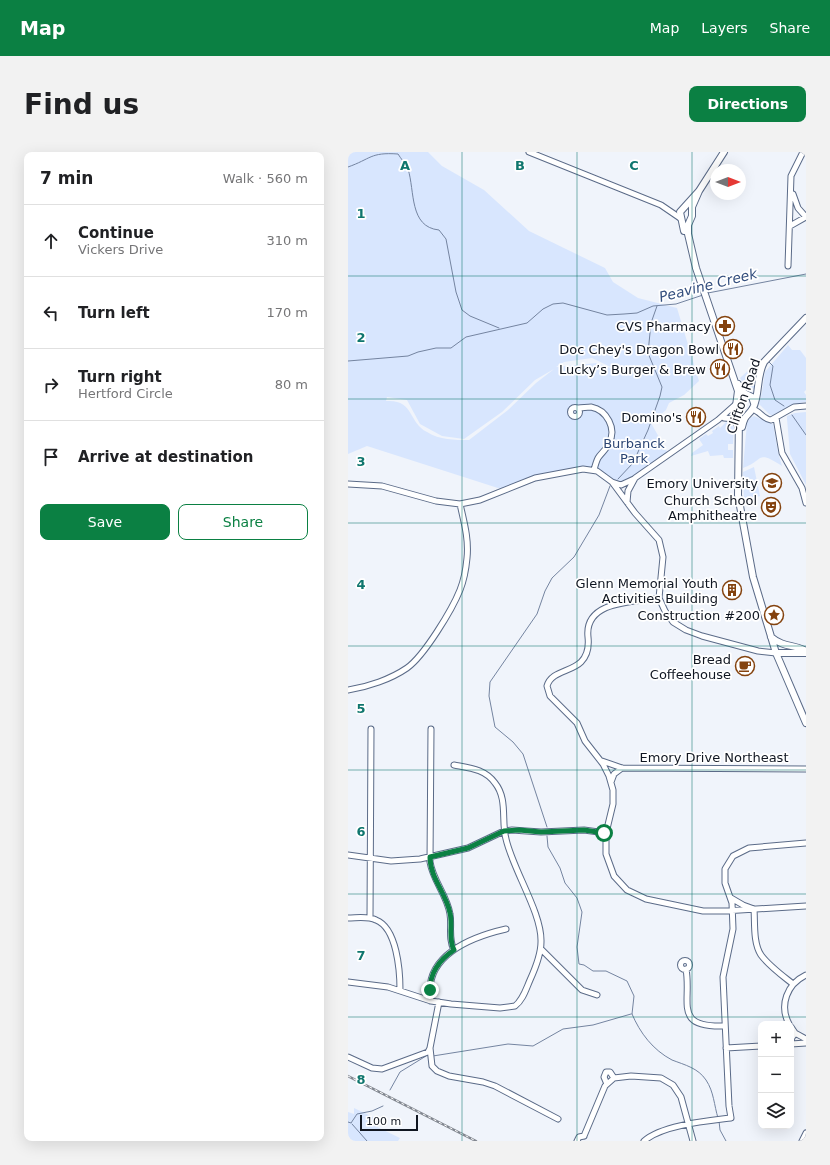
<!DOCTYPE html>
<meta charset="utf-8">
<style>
body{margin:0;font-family:"DejaVu Sans",sans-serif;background:#f2f2f2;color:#202124}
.controls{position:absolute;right:12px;bottom:12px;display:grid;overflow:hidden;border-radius:8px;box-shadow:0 4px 16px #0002}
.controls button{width:36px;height:36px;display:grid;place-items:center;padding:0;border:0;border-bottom:1px solid #e0e0e0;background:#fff;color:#202124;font:20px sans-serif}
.compass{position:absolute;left:362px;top:12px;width:36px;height:36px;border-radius:50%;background:#fff;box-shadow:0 4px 16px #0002;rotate:90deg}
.scale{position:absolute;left:12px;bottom:10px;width:58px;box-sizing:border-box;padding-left:4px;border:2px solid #101621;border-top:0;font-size:11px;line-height:14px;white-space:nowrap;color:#101621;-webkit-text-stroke:3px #fff;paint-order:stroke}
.stop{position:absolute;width:12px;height:12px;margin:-9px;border:3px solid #0b8043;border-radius:50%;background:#fff}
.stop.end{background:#0b8043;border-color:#fff;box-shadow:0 1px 4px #0008}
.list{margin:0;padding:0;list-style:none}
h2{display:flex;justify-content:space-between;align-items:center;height:52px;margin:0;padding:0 16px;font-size:17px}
h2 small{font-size:13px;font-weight:400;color:#757577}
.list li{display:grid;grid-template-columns:26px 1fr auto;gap:12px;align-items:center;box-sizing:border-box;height:72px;padding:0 16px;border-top:1px solid #e0e0e0}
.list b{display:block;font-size:15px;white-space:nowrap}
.list p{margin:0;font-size:13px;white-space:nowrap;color:#757577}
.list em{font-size:13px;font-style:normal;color:#757577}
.actions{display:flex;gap:8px;padding:12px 16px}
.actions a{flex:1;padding:9px 0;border:1px solid #0b8043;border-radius:8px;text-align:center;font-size:14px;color:#0b8043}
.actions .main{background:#0b8043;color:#fff}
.icon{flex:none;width:22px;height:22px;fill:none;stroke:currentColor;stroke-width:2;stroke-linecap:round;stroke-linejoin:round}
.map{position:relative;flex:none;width:458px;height:989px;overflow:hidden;border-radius:8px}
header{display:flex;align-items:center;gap:24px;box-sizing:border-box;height:56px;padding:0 20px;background:#0b8043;color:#fff}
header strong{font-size:19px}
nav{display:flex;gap:22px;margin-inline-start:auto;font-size:14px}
.intro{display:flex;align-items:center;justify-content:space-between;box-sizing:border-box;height:96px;padding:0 24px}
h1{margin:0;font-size:28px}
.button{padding:10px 18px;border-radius:8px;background:#0b8043;color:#fff;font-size:14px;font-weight:700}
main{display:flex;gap:24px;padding:0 24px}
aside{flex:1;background:#fff;border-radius:8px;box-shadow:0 4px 16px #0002}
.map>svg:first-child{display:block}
</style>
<header>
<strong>Map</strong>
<nav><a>Map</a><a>Layers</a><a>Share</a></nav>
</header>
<div class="intro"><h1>Find us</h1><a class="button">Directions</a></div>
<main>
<aside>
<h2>7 min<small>Walk · 560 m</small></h2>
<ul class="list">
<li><svg class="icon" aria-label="ahead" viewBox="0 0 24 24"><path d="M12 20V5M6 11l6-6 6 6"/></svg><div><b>Continue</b><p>Vickers Drive</p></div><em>310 m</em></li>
<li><svg class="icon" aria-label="left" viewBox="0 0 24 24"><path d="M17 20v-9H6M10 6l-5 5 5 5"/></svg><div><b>Turn left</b></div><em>170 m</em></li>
<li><svg class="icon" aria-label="right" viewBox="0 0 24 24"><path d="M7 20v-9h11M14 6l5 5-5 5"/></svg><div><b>Turn right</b><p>Hertford Circle</p></div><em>80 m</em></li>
<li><svg class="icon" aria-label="arrive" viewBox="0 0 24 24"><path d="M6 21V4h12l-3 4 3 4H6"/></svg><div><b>Arrive at destination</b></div></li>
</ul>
<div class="actions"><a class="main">Save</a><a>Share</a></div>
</aside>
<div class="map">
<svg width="458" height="989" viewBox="0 0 458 989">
<rect width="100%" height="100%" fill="#f0f4fb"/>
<path fill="#d8e6fe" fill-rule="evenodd" d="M 0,0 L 80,0 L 94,14 L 136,38 L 181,79 L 257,116 L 265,130 L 290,146 L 329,156 L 351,229 L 336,243 L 321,251 L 318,258 L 303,271 L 321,303 L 275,331 L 271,332 L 252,321 L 231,319 L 194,324 L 153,337 L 19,294 L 0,302 ZM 244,206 L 271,219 L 249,211 L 208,215 L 216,210 ZM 206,217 L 188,231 L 160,258 L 121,288 C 106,288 92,288 79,280 C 60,270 66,247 38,249 L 39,245 L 59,248 L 72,272 L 94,284 L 116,287 L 154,260 L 187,228 Z
M 440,193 L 444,198 L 452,198 L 458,206 L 458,238 L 456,240 L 458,243 L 458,250 L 445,252 L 425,263 L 422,263 L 411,252 L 414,240 L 417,220 Z
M 404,215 L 409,218 L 406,237 L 397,235 L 392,226 Z
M 458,260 L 458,333 L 442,302 L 439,267 L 439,264 L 447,261 Z
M 406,264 L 425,272 L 430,300 L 434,314 C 408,297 416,309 395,316 L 399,271 L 402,266 Z
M 378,270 L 386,275 L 385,292 L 380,292 L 380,298 L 385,298 L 385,306 L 376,306 L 375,303 L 362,304 L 360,299 L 343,304 L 344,301 L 355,293 L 351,287 L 358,282 L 360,284 L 365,281 L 364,279 L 371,274 L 372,276 Z
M 406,315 L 412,344 L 396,348 L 395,320 Z
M 6,956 L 25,965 L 25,973 L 52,986 L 50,989 L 0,989 L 0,960 L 6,962 Z"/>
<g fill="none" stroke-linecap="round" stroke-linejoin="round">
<path stroke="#7484a0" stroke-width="1" d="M 0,15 C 23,7 22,0 50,2 C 53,7 58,12 60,17 C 67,39 61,75 91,78 L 98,87 L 108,140 L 114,158 L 122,164 L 151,176
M 360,141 L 458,122
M 0,209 L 60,204 L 70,200 L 88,196 L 103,196 L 118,185 L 179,171 L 195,157 L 205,152 L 215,151 L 259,163 L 276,162 L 289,161 L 305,154 L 328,152 L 355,143
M 421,210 L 425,214 L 422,233 L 427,248 L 436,254
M 444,263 L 458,283
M 270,327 L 285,311 L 300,278 L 312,244 L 314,235 L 300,201 L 303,171 L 309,154
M 199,675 L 175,602 L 165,590 L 147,575 L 141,544 L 142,530 L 189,462 L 197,439 L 204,426 L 226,405 L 251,363 L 262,334
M 199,684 L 200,695 L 212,716 L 217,731 L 229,746 L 234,760 L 229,795 L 231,812 L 236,813 L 245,819 L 258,819 L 279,829 L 286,844 L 284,862
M 284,862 C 292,881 305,898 324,908 C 337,913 350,916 358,928 C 366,940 366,953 370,966
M 85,904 L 160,892 L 185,894 L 215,877 L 245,873 L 283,862
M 42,938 L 52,920 L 78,904
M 371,969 L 372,978 L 378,989
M 0,970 L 3,971 L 9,962 L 24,959 L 35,954
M 4,972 L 19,989"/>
<g stroke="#5b6b88" stroke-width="7">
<path id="minor" d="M 181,0 L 313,53 L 332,66
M 445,42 L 450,56 L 458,65
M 442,74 L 458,65
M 440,114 L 443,24 L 455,0
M222.5 260a4.5 4.5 0 1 1 9 0a4.5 4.5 0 1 1-9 0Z
M 230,256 C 234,256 239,255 243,255 C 259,258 269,277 261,291 C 259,297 253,301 250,306 C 248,310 247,314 246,318
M 404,257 C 412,259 415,267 423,268 L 446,255 L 458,254
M 376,266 L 386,267 L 390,275
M 428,266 L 434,301 L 454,336 L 458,351
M 264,330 L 273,333 L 286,327
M 0,332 L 34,334 L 88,349 L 112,352 L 132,348 L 187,326 L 235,317 L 249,319 L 264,330 L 287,361 L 311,388 L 315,405 L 311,446 L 317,459 L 325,470 L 338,478 L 354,484 L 410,499 L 428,501
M 279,350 L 280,339 L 287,326 L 370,268 L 388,252
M 311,446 C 287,450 236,448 240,485 C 241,494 240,503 233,510 C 223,520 203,519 199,534 L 202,544 L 229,571 L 237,589 L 255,612 L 261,624 L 265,638 L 265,652 L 258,681 L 258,702 L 266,724 L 279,738 L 298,747 L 355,759 L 376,759 L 458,754
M 0,538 C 20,535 43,527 59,516 C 76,504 104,458 112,438 C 116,428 118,417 119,406 C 121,387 116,370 112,352
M 83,577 L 82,710 C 85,729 99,743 102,762 C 104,773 100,787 106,798
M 254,609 L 274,616 L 458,617
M 263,630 L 266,622 L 274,616
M 0,703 L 43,709 L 72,707 L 120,696 L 156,679 L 164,678 L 193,680 L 236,678 L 258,681
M 383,746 L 395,753 L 406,757 C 407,771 405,791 413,803 C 421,814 435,824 445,832
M 0,766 C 9,766 20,764 28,768 C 49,776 52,819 52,838
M 22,766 L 23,577
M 193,797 L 234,838 L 249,843
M332.5 813a4.5 4.5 0 1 1 9 0a4.5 4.5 0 1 1-9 0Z
M 338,817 C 344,850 324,876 377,874
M 0,830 L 40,835 L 83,849 L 103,852 L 152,856 L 167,854 C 175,848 178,837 182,828 C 187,817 193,803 193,790 C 194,761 165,718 158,687 C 153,669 160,647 147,631 C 137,617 122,616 106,613
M 83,849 C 74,804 123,785 158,777
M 441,872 C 431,853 439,832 458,823
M 443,875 L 447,881 L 458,887
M 443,887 L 447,881
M 443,892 L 458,891
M 82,896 L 84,914 L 89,919 L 101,924 L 135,930 L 147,934 L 210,967
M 378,896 L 413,894
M 0,905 L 24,916 L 34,917 L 80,900 L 82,896 L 91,850
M 259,932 L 256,925 L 258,920 L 262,920 L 266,926
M 236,984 L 257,934 L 266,926 L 283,924 L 313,926 L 325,933 L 333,945 L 345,989
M 229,989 L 231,985 L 236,984
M 296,989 C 314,973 359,969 383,966 L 381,954 L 375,825 L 385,777 L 384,751 L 377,731 L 377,717 L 385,704 L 401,696 L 458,691
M 454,989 L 458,981"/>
</g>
<g stroke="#5b6b88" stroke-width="8">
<path id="major" d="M 351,39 L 344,55 L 344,64 L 340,73 L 340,82 L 348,116 L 390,239 L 388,254 L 391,264 L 390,343 L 405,425 L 428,501 L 458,571
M 336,79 L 332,60 L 351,39 L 376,0
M 390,232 L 396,241 L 404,245 L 406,251
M 394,275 C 397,261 400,265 405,256 C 412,242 408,225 416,210 L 458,166
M 423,485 C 436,496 446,492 458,499
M 427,499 L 428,501 L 458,501"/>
</g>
<use href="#minor" stroke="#fff" stroke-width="5"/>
<use href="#major" stroke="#fff" stroke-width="6"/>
<g stroke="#828790" stroke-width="2.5">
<path id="rail" d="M 0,924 L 128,989"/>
</g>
<use href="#rail" stroke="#fff" stroke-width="1" stroke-dasharray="3" stroke-linecap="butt"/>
</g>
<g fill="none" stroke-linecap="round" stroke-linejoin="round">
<path stroke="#0b8043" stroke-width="5" d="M 82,838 C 82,820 91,808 106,798 C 100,787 105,773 102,761 C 98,741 82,726 82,705 L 120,696 L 156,679 L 171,678 L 193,680 L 236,678 L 256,681"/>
</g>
<path fill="none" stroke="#0f766e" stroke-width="1" stroke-opacity="0.55" d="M 114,0 L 114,989M 229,0 L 229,989M 344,0 L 344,989M 0,124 L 458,124M 0,247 L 458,247M 0,371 L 458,371M 0,494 L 458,494M 0,618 L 458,618M 0,742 L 458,742M 0,865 L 458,865"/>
<defs>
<g id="pharmacy-ring" transform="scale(1)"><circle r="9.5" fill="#fff" stroke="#84430f" stroke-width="1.5"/><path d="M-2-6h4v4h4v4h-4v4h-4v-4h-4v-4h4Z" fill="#84430f"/></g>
<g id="restaurant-ring" transform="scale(1)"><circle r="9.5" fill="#fff" stroke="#84430f" stroke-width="1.5"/><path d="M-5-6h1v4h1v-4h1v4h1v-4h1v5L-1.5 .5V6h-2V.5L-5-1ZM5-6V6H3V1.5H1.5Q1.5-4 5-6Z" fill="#84430f"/></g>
<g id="university-ring" transform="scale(1)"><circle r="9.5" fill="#fff" stroke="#84430f" stroke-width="1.5"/><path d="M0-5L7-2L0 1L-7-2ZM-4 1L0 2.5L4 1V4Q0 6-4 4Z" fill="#84430f"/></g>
<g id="theatre-ring" transform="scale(1)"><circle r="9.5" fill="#fff" stroke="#84430f" stroke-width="1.5"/><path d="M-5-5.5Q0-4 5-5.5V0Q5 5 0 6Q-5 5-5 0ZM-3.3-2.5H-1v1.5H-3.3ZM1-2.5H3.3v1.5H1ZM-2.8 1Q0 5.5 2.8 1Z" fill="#84430f"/></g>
<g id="building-ring" transform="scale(1)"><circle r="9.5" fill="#fff" stroke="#84430f" stroke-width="1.5"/><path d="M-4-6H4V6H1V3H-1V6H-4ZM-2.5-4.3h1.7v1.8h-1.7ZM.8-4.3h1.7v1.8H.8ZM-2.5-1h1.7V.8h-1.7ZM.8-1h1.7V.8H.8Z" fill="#84430f"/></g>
<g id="sight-ring" transform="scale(1)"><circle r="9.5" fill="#fff" stroke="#84430f" stroke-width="1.5"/><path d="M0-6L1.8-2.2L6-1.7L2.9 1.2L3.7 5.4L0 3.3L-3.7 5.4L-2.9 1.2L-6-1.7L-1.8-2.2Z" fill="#84430f"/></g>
<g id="cafe-ring" transform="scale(1)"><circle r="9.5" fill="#fff" stroke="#84430f" stroke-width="1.5"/><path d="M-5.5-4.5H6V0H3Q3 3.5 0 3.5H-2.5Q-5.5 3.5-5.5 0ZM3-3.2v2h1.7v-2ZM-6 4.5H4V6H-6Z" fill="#84430f"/></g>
</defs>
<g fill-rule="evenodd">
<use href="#pharmacy-ring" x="377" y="174"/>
<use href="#restaurant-ring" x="385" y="197"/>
<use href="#restaurant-ring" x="372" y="217"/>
<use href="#restaurant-ring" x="348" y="265"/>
<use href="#university-ring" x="424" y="331"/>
<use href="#theatre-ring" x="423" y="355"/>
<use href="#building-ring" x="384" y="438"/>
<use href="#sight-ring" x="426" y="463"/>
<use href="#cafe-ring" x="397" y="514"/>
</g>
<g text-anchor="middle" stroke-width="3.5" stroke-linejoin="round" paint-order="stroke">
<g font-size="13" fill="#101621" stroke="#fff" text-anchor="end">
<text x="363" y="179">CVS Pharmacy</text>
<text x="371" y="202">Doc Chey's Dragon Bowl</text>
<text x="358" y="222">Lucky’s Burger &amp; Brew</text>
<text x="334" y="270">Domino's</text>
<text x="410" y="336">Emory University</text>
<text x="409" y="353">Church School<tspan x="409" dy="15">Amphitheatre</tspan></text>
<text x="370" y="436">Glenn Memorial Youth<tspan x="370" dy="15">Activities Building</tspan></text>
<text x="412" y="468">Construction #200</text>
<text x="383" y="512">Bread<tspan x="383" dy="15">Coffeehouse</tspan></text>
</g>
<g font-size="13" fill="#101621" stroke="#fff">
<text transform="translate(395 244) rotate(-71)" y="5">Clifton Road</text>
<text x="366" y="610">Emory Drive Northeast</text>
</g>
<g font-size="13" fill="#2c4674" stroke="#fff">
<text x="286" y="296">Burbanck<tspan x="286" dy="15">Park</tspan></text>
</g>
<g font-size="14" font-style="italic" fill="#344f7e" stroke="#fff">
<text transform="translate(360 133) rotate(-14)" y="5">Peavine Creek</text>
</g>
</g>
<g font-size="13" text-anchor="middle" font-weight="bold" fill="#0f766e" stroke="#fff" stroke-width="3.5" stroke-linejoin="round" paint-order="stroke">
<text x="57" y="18">A</text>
<text x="172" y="18">B</text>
<text x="286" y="18">C</text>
<text x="13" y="66">1</text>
<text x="13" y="190">2</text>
<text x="13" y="314">3</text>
<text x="13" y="437">4</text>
<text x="13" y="561">5</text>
<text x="13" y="684">6</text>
<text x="13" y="808">7</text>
<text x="13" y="932">8</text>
</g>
</svg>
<div class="controls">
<button>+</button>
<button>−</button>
<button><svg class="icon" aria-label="layers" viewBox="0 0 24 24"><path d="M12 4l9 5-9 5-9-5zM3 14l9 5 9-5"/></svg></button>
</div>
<svg class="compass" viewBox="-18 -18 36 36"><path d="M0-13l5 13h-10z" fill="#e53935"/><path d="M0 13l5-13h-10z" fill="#757577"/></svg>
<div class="scale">100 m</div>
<div class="stop" style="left:256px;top:681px"></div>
<div class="stop end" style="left:82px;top:838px"></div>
</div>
</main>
